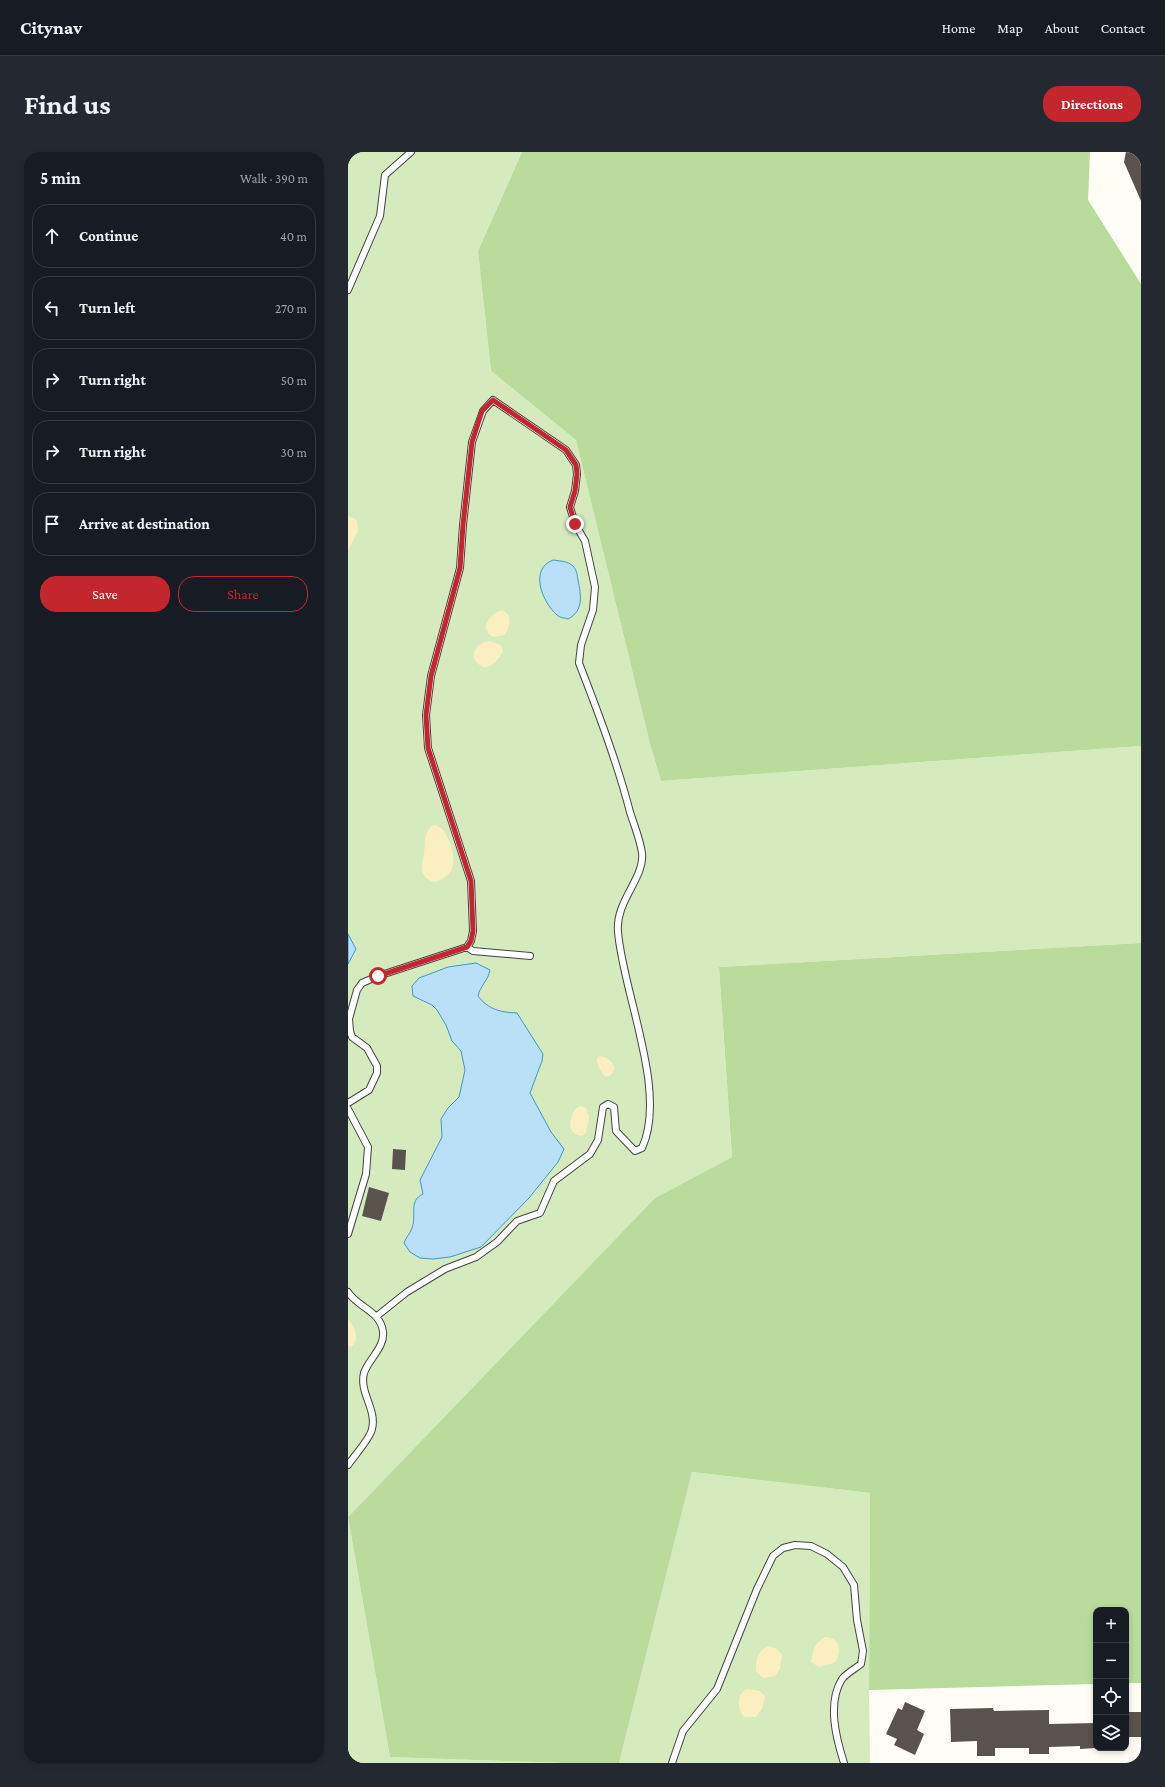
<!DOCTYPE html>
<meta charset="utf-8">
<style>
body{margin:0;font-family:"Crimson Pro",serif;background:#242831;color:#f1f3f6}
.controls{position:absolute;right:12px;bottom:12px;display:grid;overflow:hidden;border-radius:8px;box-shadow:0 2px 6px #0003}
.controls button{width:36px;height:36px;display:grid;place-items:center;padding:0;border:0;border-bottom:1px solid #363941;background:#171b24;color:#f1f3f6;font:20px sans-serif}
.stop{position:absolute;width:12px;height:12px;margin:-9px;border:3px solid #c4262e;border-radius:50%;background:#fff}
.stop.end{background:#c4262e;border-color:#fff;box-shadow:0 1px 4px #0008}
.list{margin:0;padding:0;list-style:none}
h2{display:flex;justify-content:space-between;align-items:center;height:52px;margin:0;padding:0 16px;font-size:17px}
h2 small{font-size:13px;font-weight:400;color:#9ea1a6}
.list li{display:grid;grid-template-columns:26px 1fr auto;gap:12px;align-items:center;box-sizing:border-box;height:64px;margin:0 8px 8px;padding:0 8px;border:1px solid #363941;border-radius:16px}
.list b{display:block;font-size:15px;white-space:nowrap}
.list em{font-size:13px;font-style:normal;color:#9ea1a6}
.actions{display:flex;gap:8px;padding:12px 16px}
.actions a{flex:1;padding:9px 0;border:1px solid #c4262e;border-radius:16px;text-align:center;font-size:14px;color:#c4262e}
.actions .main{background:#c4262e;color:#fff}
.icon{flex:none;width:22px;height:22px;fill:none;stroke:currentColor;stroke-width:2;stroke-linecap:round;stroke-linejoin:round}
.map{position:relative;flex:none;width:793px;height:1611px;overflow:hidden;border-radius:16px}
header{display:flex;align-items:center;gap:24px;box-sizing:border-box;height:56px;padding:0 20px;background:#171b24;border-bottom:1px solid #363941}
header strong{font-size:19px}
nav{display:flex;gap:22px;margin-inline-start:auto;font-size:14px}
.intro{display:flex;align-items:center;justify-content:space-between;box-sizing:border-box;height:96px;padding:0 24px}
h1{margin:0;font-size:28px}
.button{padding:10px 18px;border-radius:16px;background:#c4262e;color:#fff;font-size:14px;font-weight:700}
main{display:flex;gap:24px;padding:0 24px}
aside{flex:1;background:#171b24;border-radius:16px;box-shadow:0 2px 6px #0003}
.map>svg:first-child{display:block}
</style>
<header>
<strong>Citynav</strong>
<nav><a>Home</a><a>Map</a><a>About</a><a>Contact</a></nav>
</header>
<div class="intro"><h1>Find us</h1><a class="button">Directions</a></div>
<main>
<aside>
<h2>5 min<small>Walk · 390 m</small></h2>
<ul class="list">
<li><svg class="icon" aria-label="ahead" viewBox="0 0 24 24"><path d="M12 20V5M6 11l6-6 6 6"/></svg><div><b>Continue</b></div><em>40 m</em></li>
<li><svg class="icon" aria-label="left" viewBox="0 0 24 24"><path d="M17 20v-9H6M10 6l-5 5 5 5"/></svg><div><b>Turn left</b></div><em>270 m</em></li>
<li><svg class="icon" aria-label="right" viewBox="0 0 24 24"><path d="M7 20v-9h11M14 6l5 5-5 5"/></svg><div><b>Turn right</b></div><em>50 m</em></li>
<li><svg class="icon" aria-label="right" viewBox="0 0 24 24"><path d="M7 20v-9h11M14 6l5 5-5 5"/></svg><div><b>Turn right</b></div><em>30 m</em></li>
<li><svg class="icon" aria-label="arrive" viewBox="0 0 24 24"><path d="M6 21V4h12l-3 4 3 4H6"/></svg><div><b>Arrive at destination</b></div></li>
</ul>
<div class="actions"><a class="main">Save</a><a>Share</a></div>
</aside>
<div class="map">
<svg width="793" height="1611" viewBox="0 0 793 1611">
<rect width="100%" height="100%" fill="#fffdf5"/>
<path fill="#d5ebbd" d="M 0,0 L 174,0 L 130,99 L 143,219 L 228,288 L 302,592 L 313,629 L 793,594 L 793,791 L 371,815 L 384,1005 L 307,1046 L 0,1365 Z
M 344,1320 L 522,1341 L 521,1538 L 522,1611 L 271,1611 Z
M 0,1365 L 42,1605 L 215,1611 L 0,1611 Z"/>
<path fill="#b9dc9c" d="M 174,0 L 742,0 L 740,48 L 793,132 L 793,594 L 313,629 L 302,592 L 228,288 L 143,219 L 130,99 Z
M 793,791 L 793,1531 L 778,1531 L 778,1458 L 748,1458 L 748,1532 L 521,1538 L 522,1341 L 344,1320 L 271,1611 L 215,1611 L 42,1605 L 0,1365 L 307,1046 L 384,1005 L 371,815 Z"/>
<path fill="#fbeec1" d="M 0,364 L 9,368 L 10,379 L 0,399 Z
M 155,458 C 165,465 162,473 157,483 L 145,485 C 130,476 142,461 155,458 Z
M 141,489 L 153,493 L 155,499 C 150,507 145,516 135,515 C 118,507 127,491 141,489 Z
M 86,673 C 96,675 98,682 102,691 C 108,708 108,725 86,730 C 69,724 74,714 76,701 C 78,690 74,680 86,673 Z
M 251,904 C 262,905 272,915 262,924 L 258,925 C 253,921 249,913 249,907 Z
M 232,954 L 238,956 L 241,965 L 238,981 L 234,984 C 218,982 221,968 227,957 Z
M 0,1167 C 6,1174 13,1188 3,1195 L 0,1193 Z
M 477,1485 C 492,1485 495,1501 486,1511 L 471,1515 L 463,1510 C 465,1499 466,1491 477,1485 Z
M 421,1494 L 429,1497 L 434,1503 L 432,1517 L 427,1524 L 415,1526 L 408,1519 C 407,1509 410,1497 421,1494 Z
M 399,1537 L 412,1539 L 417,1545 L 414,1557 L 408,1565 L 396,1565 C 389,1557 388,1542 399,1537 Z"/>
<path fill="#b9e0f7" stroke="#3f96cf" d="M 205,408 C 212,409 219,409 225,414 C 229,418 229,423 230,428 C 233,443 236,459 220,467 C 217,466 212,466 209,463 C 194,450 181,417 205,408 Z
M 0,782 L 8,797 L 0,812 Z
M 128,811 L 142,818 C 140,829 132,834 130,844 C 141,858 152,860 169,861 L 195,902 L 194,909 L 182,941 L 203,980 L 216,997 L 210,1010 L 181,1046 L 133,1095 L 102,1105 L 85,1107 L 72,1106 L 62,1100 L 56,1091 C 58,1085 62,1082 64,1076 C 69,1063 60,1049 75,1042 L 72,1028 L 94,985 L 93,967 L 100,956 L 111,945 L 117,918 L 113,899 L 104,889 L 98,873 L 89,858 L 84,853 L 65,844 L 64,834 L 71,826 L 100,815 Z"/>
<path fill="#5a524d" d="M 778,0 L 793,0 L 793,49 L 776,10 Z
M 45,997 L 58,998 L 57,1018 L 44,1017 Z
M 21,1035 L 41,1041 L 33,1069 L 14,1064 Z
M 557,1550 L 577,1559 L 569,1578 L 576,1582 L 567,1603 L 546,1593 L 549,1587 L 538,1582 L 550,1556 L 554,1558 Z
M 645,1556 L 646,1559 L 701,1558 L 701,1572 L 748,1571 L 748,1596 L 732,1597 L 732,1594 L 701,1595 L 701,1602 L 681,1602 L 681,1596 L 647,1596 L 647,1604 L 629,1604 L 629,1589 L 603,1590 L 602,1557 Z
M 781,1560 L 793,1560 L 793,1585 L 781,1585 Z"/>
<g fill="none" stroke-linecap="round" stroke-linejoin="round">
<g stroke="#444" stroke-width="8">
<path id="lane" d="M 0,138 L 32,64 L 37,23 L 63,0
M 119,795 L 125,799 L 182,804
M 0,951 L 21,938 L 29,921 L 29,914 L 19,896 L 4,885 L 2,879 L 1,867 L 9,838 L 14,831 L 30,824 L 119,795 L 123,789 L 125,779 L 123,729 L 80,596 L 78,563 L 83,524 L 112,416 L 115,373 L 124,290 L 135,259 L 145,248 L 218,298 L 228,313 L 229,322 L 227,339 L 222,355 L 227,372 L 237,389 L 247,435 L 245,458 L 233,493 L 231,511 C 250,560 269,610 282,660 C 286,673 292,687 294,701 C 297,726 267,749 270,780 C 275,841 320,940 294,996 L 287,999 L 268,979 L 266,955 L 260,952 L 255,955 L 250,988 L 242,1002 L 206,1029 L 192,1061 L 169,1069 L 149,1090 L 128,1105 L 97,1117 L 59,1140 L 29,1164
M 0,957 L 20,995 L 18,1022 L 0,1082
M 0,1140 C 9,1155 33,1159 35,1180 C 37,1195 20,1208 16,1221 C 11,1241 29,1257 24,1277 C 22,1287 6,1304 0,1313
M 324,1611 L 335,1579 L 369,1537 L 409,1437 L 425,1404 L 435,1396 L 447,1393 L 463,1394 L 479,1402 L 495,1415 L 506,1433 L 509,1468 L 515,1499 L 513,1512 C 508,1516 499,1521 494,1527 C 479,1551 488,1586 496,1611"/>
</g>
<use href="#lane" stroke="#fff" stroke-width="6"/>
</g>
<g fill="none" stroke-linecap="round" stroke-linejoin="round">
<path stroke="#c4262e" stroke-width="5" d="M 30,824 L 119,795 L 123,789 L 125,779 L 123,729 L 80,596 L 78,563 L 83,524 L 112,416 L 115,373 L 124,290 L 134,259 L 145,248 L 218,298 L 228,313 L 229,322 L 227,339 L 222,355 L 227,372"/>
</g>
</svg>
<div class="controls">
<button>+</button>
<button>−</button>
<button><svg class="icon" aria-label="locate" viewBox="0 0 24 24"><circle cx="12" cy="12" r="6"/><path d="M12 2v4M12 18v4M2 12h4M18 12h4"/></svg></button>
<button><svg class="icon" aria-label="layers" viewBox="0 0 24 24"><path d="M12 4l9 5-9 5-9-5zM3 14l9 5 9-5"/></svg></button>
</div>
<div class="stop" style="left:30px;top:824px"></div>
<div class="stop end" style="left:227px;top:372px"></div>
</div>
</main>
